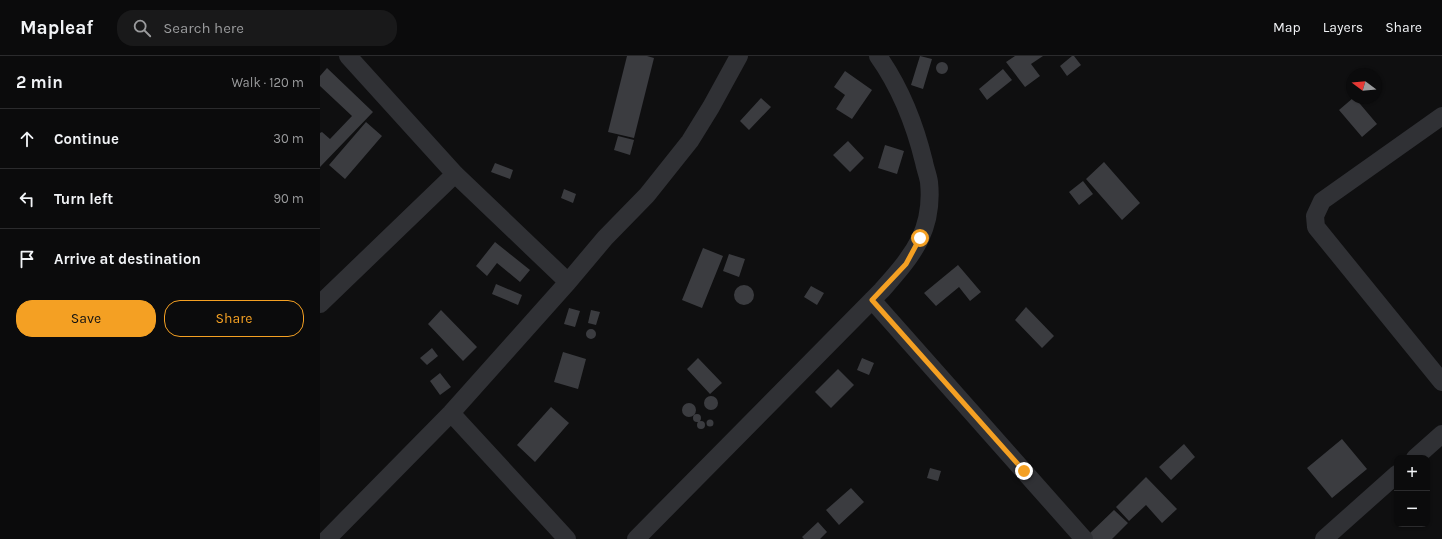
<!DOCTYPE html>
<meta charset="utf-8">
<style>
body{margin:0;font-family:Karla,sans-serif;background:#19191a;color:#f1f3f6}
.controls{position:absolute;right:12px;bottom:12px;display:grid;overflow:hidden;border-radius:8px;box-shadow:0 1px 3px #0004}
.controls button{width:36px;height:36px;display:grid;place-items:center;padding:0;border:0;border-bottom:1px solid #2b2b2d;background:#0b0b0c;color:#f1f3f6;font:20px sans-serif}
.compass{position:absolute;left:1026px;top:12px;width:36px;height:36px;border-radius:50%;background:#0b0b0c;box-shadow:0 1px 3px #0004;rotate:286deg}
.stop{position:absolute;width:12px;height:12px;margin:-9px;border:3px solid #f4a023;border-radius:50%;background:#fff}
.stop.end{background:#f4a023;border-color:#fff;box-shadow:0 1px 4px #0008}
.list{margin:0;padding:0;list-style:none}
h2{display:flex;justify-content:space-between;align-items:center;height:52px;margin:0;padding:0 16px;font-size:17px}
h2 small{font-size:13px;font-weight:400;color:#9a9b9d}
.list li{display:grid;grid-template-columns:26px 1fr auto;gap:12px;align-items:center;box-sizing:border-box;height:60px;padding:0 16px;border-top:1px solid #2b2b2d}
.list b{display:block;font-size:15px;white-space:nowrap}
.list em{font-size:13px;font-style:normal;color:#9a9b9d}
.actions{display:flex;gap:8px;padding:12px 16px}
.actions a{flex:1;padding:9px 0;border:1px solid #f4a023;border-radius:16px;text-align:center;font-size:14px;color:#f4a023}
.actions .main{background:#f4a023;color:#111}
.icon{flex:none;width:22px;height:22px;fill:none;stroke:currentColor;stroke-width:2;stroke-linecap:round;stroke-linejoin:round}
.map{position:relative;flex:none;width:1122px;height:483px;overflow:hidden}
header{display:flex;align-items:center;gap:24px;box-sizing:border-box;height:56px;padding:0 20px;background:#0b0b0c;border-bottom:1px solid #2b2b2d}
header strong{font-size:19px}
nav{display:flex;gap:22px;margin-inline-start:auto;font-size:14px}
.search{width:280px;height:36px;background:#19191a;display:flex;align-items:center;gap:10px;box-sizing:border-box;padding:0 14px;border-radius:16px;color:#9a9b9d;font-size:15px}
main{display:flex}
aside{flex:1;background:#0b0b0c}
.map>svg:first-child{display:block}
</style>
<header>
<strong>Mapleaf</strong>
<div class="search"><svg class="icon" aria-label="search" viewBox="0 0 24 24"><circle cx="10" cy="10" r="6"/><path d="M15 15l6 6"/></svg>Search here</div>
<nav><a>Map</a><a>Layers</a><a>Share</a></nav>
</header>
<main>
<aside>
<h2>2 min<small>Walk · 120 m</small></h2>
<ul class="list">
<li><svg class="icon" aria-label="ahead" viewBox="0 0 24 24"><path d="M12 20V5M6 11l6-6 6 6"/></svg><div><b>Continue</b></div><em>30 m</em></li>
<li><svg class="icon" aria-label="left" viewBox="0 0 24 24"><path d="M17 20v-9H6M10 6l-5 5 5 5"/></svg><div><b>Turn left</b></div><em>90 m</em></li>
<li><svg class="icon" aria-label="arrive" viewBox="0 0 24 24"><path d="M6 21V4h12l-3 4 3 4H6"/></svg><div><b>Arrive at destination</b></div></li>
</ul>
<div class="actions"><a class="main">Save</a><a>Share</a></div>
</aside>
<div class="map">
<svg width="1122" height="483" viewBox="0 0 1122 483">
<rect width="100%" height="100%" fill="#0f0f10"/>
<path fill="#3b3c40" d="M 307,0 L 327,0 L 334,2 L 314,82 L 288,76 Z
M 600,0 L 612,3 L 603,33 L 591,29 Z
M 695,0 L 723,0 L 711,8 L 720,20 L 705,31 L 686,6 Z
M 752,0 L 754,0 L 761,9 L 747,20 L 740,10 Z
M616 12a6 6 0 1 1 12 0a6 6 0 1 1-12 0Z
M 7,12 L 53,56 L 0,111 L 0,77 L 2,76 L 10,83 L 32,60 L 0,30 L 0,20 Z
M 683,13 L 692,24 L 667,44 L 659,33 Z
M 525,15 L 552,34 L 532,63 L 516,53 L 525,39 L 514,31 Z
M 441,42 L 451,51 L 429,74 L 420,65 Z
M 1033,42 L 1035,42 L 1057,68 L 1042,81 L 1019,54 Z
M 46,66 L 62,80 L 25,123 L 9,109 Z
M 298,80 L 314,84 L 310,99 L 294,94 Z
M 528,85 L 544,102 L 530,116 L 513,99 Z
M 565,89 L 584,95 L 577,118 L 558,112 Z
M 784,106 L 820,147 L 802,164 L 766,123 Z
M 175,107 L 193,114 L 190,123 L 171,116 Z
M 763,125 L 773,138 L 759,149 L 749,136 Z
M 244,133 L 256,138 L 253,147 L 241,142 Z
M 175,186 L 210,214 L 200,226 L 177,207 L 167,220 L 156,210 Z
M 383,192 L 403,200 L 382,252 L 362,244 Z
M 409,198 L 425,203 L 419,221 L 403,215 Z
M 638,209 L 661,236 L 650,245 L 639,231 L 616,250 L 604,237 Z
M 176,228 L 202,239 L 198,249 L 172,238 Z
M414 239a10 10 0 1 1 20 0a10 10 0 1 1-20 0Z
M 491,230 L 504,237 L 497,249 L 484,241 Z
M 706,251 L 734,280 L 722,292 L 695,264 Z
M 249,252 L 260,255 L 255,271 L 244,268 Z
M 121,254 L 157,291 L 143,305 L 108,268 Z
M 271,254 L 280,256 L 276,269 L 268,267 Z
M266 278a5 5 0 1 1 10 0a5 5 0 1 1-10 0Z
M 112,292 L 118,300 L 107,309 L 100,302 Z
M 243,296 L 266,303 L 258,333 L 234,326 Z
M 378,302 L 402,327 L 390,338 L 367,313 Z
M 542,302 L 554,307 L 549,319 L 537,314 Z
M 518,313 L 534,329 L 511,352 L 495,336 Z
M 120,317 L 131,331 L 120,339 L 110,325 Z
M384 347a7 7 0 1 1 14 0a7 7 0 1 1-14 0Z
M362 354a7 7 0 1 1 14 0a7 7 0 1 1-14 0Z
M 231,351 L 249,367 L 215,406 L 197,389 Z
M373 362a4 4 0 1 1 8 0a4 4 0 1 1-8 0Z
M386.5 367a3.5 3.5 0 1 1 7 0a3.5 3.5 0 1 1-7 0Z
M377 369a4 4 0 1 1 8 0a4 4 0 1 1-8 0Z
M 1022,383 L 1047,413 L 1012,442 L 987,412 Z
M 864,388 L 875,401 L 851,424 L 839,411 Z
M 610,412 L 621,415 L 618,425 L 607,422 Z
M 826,421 L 857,453 L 842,467 L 826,449 L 809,465 L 796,451 Z
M 531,432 L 544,446 L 519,469 L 506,454 Z
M 794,454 L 808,467 L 792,483 L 771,483 L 768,479 Z
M 498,466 L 507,476 L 500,483 L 484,483 L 482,481 Z"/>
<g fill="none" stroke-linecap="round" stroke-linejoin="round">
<path stroke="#303135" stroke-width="18" d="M 1122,60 L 1002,145 L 995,160 L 996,171 L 1122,326
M 248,226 L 285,182 L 327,139 L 370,85 L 391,51 L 419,0
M 552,244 L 764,483
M 0,248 L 135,118
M 131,357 L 247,483
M 1095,402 L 1122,378
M 7,483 L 131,357 L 248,226 L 135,118 L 28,0
M 316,483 L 562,234 C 576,218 590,203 600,183 C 608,166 611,145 609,126 C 608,119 605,112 604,106 C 595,69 580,31 558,0
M 1004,483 L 1077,418"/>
</g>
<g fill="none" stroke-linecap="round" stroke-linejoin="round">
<path stroke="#f4a023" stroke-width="5" d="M 600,182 L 586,208 L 552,244 L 704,415"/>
</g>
</svg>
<div class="controls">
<button>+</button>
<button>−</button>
</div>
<svg class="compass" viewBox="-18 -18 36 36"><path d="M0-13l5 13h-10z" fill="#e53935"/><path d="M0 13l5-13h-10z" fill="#9a9b9d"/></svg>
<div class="stop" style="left:600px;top:182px"></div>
<div class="stop end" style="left:704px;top:415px"></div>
</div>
</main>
